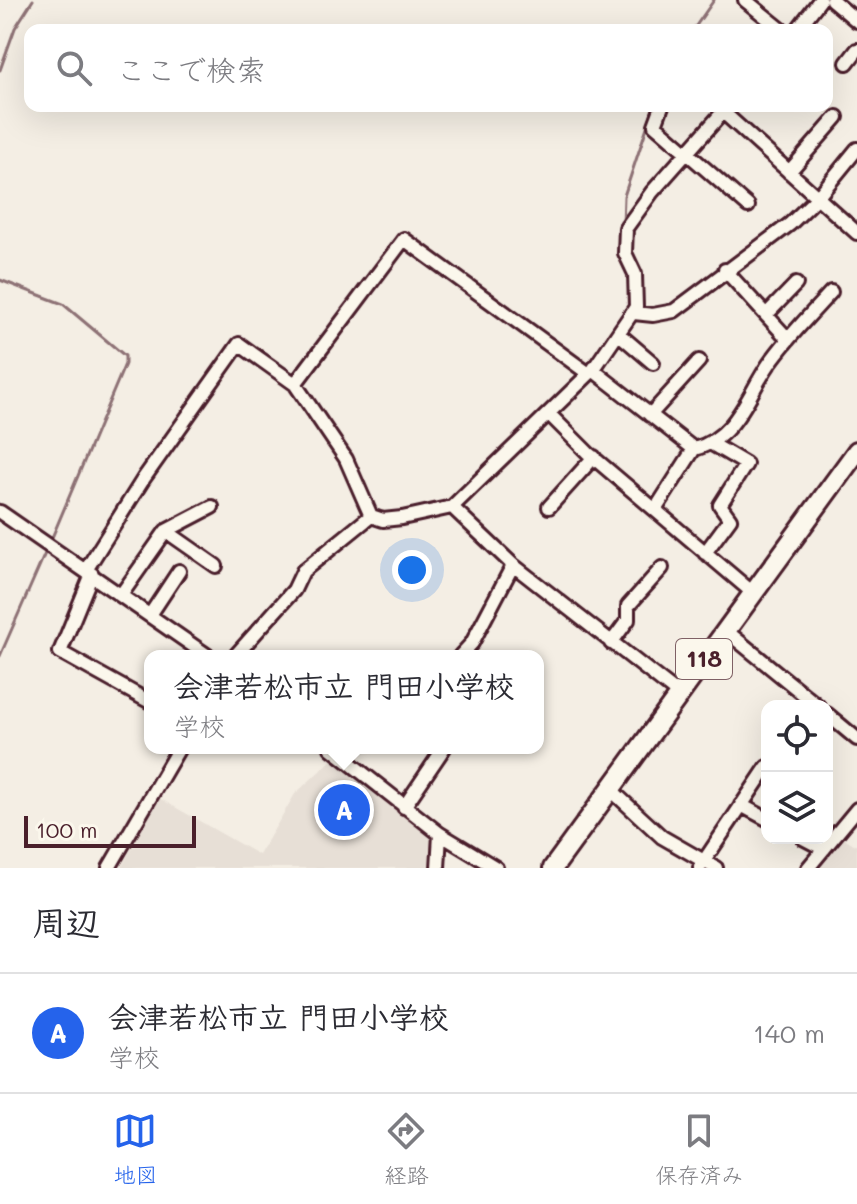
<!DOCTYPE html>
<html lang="ja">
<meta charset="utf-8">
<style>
body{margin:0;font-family:Mali,"Klee One",sans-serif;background:#f7f7f7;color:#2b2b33}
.controls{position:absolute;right:24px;bottom:24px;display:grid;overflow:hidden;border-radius:16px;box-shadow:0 8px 32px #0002}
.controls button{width:72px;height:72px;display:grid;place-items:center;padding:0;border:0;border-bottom:2px solid #e1e1e2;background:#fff;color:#2b2b33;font:40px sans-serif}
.scale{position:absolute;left:24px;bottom:20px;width:172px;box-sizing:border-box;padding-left:8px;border:4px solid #4a1f2b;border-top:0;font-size:22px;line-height:28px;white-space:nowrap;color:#4a1f2b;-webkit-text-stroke:6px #fbf7ec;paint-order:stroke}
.you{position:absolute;left:412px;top:570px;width:28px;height:28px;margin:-20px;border:6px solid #fff;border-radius:50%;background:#1a73e8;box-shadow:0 0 0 12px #1a73e833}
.badge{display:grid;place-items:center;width:52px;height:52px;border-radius:50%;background:#2563eb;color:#fff;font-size:26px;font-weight:700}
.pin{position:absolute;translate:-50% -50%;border:4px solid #fff;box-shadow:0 2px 8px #0006}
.popup{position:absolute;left:144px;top:650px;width:400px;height:104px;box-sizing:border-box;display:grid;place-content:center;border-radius:16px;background:#fff;filter:drop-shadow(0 2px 6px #0005);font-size:26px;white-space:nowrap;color:#7c7c81}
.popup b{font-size:30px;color:#2b2b33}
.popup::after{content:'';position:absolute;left:50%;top:100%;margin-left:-16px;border:16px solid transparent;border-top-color:#fff}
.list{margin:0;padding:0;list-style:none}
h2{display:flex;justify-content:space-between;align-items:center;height:104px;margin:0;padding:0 32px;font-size:34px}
h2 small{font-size:26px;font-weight:400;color:#7c7c81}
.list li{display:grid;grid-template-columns:52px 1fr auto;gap:24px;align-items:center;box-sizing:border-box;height:120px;padding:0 32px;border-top:2px solid #e1e1e2}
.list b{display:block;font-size:30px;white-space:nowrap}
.list p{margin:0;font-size:26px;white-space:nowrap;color:#7c7c81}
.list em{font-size:26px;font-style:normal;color:#7c7c81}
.icon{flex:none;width:44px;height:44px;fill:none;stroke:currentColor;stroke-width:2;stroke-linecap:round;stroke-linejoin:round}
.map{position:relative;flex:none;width:857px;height:868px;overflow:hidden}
.search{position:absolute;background:#fff;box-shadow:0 8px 32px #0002;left:24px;right:24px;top:24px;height:88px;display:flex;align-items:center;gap:20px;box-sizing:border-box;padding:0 28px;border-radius:16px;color:#7c7c81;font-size:30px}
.sheet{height:224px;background:#fff}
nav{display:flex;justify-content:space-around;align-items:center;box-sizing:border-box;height:112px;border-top:2px solid #e1e1e2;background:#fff;font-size:22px;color:#7c7c81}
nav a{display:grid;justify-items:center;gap:4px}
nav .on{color:#2563eb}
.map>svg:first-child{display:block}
</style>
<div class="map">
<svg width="857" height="868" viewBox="0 0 857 868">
<rect width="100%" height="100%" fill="#f4eee4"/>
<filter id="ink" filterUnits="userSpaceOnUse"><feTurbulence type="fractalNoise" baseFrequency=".0125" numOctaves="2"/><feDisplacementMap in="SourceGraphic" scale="16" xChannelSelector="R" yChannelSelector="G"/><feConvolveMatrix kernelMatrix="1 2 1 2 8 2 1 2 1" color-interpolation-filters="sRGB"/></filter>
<g filter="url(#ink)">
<path fill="#e7dfd6" d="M 335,757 L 436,838 L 435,868 L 121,868 L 159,798 L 259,855 L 295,794 Z
M 844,838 L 857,846 L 857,868 L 817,868 Z"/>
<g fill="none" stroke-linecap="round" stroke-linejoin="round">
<path stroke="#8d7174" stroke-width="3" d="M 693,30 L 714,0
M 0,70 L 15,28 L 33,0
M 623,225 L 624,196 L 654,106
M 0,280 L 63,304 L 125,356 L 125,364 L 51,540
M 0,656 L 46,551"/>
<g stroke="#4a1f2b" stroke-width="18">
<path id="minor" d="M 745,0 L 782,30
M 832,0 L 857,21
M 797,30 L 820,0
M 847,63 L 857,50
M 662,106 L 655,125 L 748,206
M 789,172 L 837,117
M 725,270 L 788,339
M 634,313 L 653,315 L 674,311 L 790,224 L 817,198 L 857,149
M 766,315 L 796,284
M 619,334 L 653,363
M 593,370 L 694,449 C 736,438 747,396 769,364 C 787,338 810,315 831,292
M 295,384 L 346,459 L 371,516 L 383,520 L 402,518 L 452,507 L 593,370 L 636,307 L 635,274 L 625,253 L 626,228 L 652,192 L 723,112 L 857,233
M 549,414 L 588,453 L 753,593
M 650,415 L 699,361
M 452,507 L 513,565 L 678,694
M 549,507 L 594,457
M 655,510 L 694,449
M 0,512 L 208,656
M 166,531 L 216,566
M 705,553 L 730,519 L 720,505 L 746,464 L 712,444
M 86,570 L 144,478 L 239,344 L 295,384 L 404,239 L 589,374
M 92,574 L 60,652 L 150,702
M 121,595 L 166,531 L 212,507
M 150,615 L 179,571
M 725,630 L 818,706
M 611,643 L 628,620 L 628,606 L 662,568
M 235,656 L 294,590 L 303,571 L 371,516
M 460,656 L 472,643 L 513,565
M 827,714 L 857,739
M 331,748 L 440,834 L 496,868
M 609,788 L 662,837 L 716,868
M 741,805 L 767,819
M 404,807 L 444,748
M 803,838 L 824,849
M 700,867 L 767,767
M 109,868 L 179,748
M 438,868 L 440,834
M 808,868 L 857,809"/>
</g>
<g stroke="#4a1f2b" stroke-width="24">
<path id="highway" d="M 553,868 L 857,451"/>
</g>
<use href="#minor" stroke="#fbf7ec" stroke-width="12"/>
<use href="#highway" stroke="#fbf7ec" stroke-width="18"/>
</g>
</g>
<g text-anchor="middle" stroke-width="6" stroke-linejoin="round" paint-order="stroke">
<rect fill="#fbf7ec" stroke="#7f6065" stroke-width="2" x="676" y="639" width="56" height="40" rx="6"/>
<g font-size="24" font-weight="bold" fill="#4a1f2b">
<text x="704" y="667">118</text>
</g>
</g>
</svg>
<div class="controls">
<button><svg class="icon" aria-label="locate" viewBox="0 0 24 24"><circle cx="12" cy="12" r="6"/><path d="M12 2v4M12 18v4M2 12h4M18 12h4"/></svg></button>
<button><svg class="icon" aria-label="layers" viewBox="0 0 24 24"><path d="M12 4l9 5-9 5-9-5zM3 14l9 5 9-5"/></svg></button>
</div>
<div class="scale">100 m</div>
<div class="you"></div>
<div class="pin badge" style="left:344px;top:810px">A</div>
<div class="popup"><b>会津若松市立 門田小学校</b>学校</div>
<div class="search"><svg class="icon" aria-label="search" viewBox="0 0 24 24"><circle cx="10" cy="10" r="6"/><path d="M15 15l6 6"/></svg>ここで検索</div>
</div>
<section class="sheet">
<h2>周辺<small></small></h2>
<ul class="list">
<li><span class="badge">A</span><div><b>会津若松市立 門田小学校</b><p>学校</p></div><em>140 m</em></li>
</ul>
</section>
<nav>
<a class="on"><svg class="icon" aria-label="map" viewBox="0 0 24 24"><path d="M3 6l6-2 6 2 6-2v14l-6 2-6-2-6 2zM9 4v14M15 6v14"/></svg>地図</a>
<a><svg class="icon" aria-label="directions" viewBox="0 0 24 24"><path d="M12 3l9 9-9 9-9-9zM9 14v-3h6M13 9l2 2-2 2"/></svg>経路</a>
<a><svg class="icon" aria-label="saved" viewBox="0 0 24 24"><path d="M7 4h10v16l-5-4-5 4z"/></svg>保存済み</a>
</nav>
